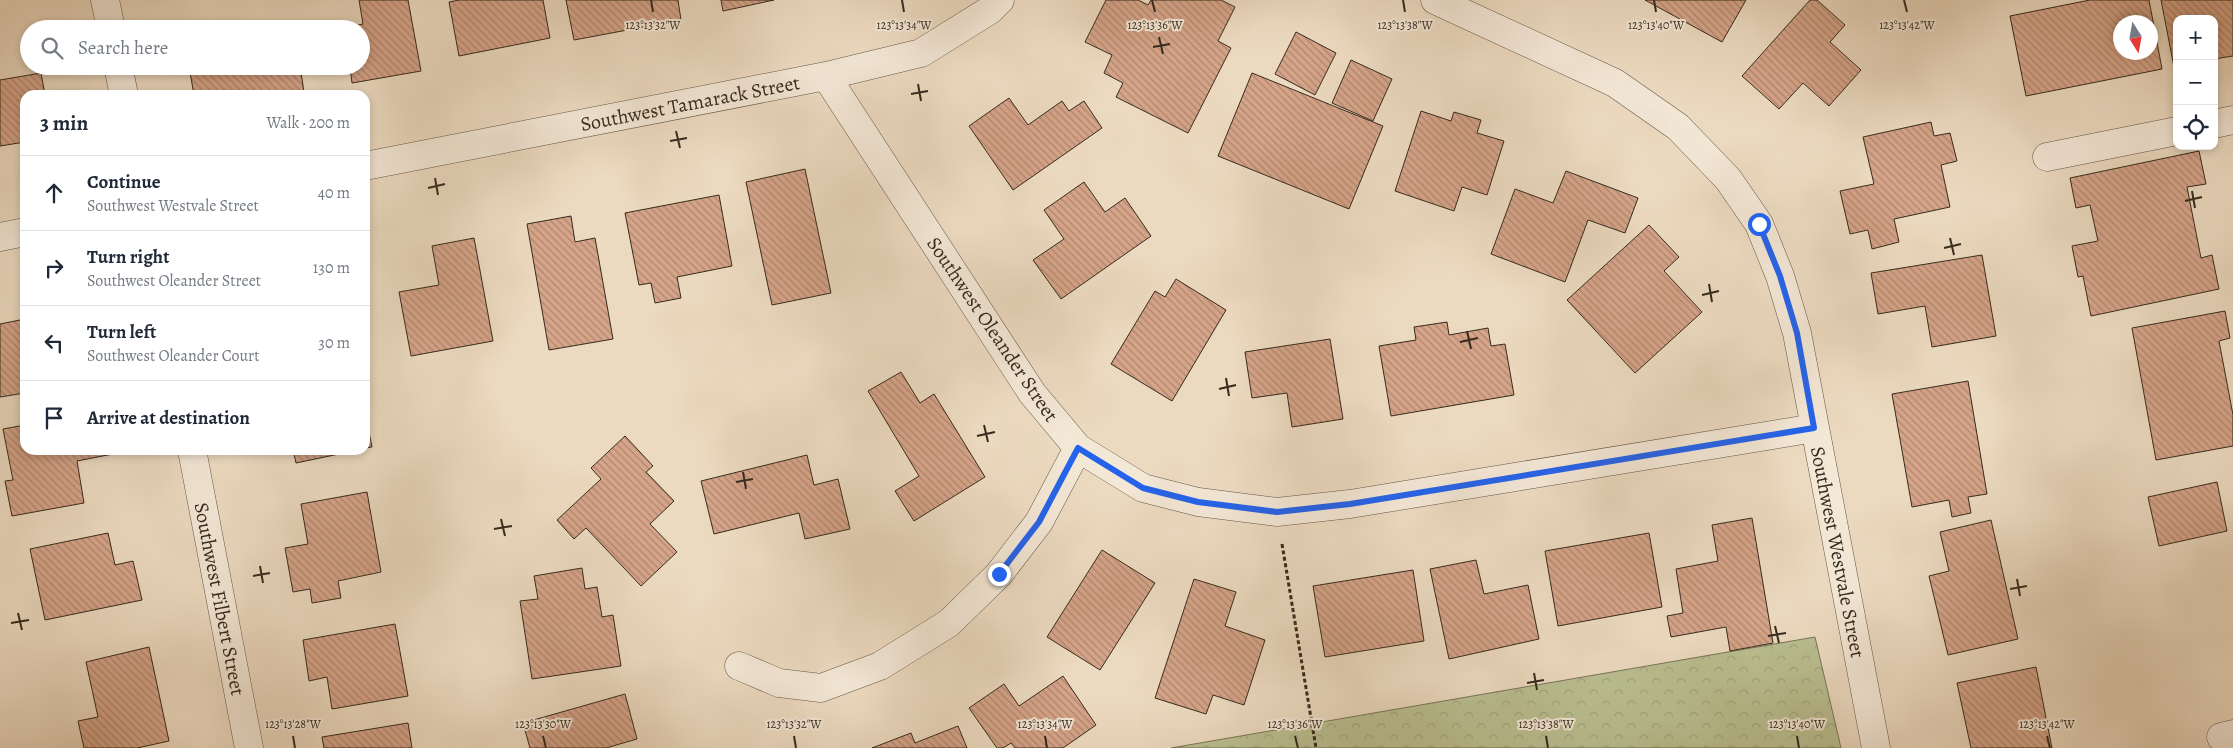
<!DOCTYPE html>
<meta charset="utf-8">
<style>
body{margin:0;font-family:Alegreya,serif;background:#f6f6f7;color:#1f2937}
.controls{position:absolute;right:15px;top:15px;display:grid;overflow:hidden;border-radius:10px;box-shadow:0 2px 8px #0003}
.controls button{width:45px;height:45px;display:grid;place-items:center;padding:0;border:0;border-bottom:1px solid #e0e1e3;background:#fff;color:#1f2937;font:25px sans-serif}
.compass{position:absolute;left:2113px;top:15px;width:45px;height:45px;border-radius:50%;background:#fff;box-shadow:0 2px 8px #0003;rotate:169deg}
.stop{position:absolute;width:15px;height:15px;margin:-11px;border:4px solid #2563eb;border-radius:50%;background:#fff}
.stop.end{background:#2563eb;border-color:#fff;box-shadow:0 1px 5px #0008}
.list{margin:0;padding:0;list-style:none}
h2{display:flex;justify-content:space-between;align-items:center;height:65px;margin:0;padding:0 20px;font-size:21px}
h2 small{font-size:16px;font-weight:400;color:#747a83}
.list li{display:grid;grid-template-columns:32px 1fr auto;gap:15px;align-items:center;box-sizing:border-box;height:75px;padding:0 20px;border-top:1px solid #e0e1e3}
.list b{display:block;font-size:19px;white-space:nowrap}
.list p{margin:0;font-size:16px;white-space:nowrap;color:#747a83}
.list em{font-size:16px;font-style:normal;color:#747a83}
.icon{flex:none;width:28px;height:28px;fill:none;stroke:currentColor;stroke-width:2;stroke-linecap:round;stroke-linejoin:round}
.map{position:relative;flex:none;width:2233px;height:748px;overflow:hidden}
.search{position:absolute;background:#fff;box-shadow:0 2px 8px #0003;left:20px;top:20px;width:350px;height:55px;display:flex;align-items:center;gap:12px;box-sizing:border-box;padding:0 18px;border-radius:28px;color:#747a83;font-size:19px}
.panel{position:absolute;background:#fff;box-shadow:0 2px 8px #0003;left:20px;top:90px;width:350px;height:365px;border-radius:15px}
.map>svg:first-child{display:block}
</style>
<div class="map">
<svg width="2233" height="748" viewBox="0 0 2233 748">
<defs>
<pattern id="park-crowns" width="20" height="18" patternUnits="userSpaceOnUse" patternTransform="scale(1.25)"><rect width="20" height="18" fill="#babf91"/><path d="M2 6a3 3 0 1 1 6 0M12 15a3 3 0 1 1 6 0" fill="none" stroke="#a0a47d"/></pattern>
<pattern id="building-back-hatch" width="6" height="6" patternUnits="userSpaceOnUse" patternTransform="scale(1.25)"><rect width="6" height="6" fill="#d6a489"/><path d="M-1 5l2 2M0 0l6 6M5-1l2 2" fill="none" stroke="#ae866f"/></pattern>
</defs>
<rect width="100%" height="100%" fill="#ecdac0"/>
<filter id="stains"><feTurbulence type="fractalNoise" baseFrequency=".004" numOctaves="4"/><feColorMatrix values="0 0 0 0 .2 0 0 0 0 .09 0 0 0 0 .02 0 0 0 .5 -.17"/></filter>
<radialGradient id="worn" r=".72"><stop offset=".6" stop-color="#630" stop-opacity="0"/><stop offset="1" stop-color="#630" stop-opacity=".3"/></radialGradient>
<path fill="url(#park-crowns)" stroke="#787558" d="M 1815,637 L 1841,748 L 1171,748 Z"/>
<path fill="url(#building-back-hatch)" stroke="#362b1e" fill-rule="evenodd" d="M 359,0 L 408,0 L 421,71 L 352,83 L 350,66 L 361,66 L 361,29 L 343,28 L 363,24 Z
M 459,0 L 543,0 L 550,38 L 459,56 L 449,2 Z
M 566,0 L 678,0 L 681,20 L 574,40 Z
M 721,0 L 774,0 L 723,11 Z
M 1106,0 L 1138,0 L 1148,5 L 1151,0 L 1221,0 L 1235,7 L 1218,41 L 1231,48 L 1188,133 L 1116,97 L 1123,83 L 1104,73 L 1112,55 L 1085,42 Z
M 1645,0 L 1746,0 L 1722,42 Z
M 1810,0 L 1817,0 L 1845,25 L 1830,42 L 1861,70 L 1829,106 L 1803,83 L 1779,109 L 1742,76 Z
M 2090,0 L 2149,0 L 2162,69 L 2026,96 L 2010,16 ZM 2120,22 L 2150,22 L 2150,52 L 2120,52 Z
M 2161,0 L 2233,0 L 2233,56 L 2214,59 L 2214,19 L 2177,19 L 2177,67 L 2174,67 Z
M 1296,32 L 1336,53 L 1315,95 L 1275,74 Z
M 1351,60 L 1392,79 L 1373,121 L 1332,103 Z
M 189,66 L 300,66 L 304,92 L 287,95 L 262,95 L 262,91 L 240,95 L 194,95 Z
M 41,73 L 45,95 L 25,95 L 25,142 L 0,146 L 0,80 Z
M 1252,73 L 1383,126 L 1349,209 L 1218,156 Z
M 1009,98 L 1028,125 L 1062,101 L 1069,111 L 1084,101 L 1102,128 L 1013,190 L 969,126 Z
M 1421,111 L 1451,121 L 1454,112 L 1481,120 L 1477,133 L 1504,141 L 1487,195 L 1462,187 L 1454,211 L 1395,191 Z
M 1931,122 L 1934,136 L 1950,133 L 1957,161 L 1941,165 L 1950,207 L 1894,219 L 1899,242 L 1872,249 L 1868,230 L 1850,234 L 1840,191 L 1874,184 L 1863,137 Z
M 2199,151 L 2206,184 L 2187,187 L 2201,258 L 2212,255 L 2219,289 L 2091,316 L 2083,276 L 2078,277 L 2072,246 L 2098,241 L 2090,205 L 2076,208 L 2070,178 Z
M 805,169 L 831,293 L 772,305 L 746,182 Z
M 1566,171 L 1638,198 L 1625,233 L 1588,220 L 1565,282 L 1491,254 L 1515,189 L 1553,203 Z
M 1084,182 L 1105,212 L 1125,198 L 1151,236 L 1061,299 L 1033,260 L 1064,239 L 1044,210 Z
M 719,195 L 732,266 L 677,277 L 681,298 L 655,303 L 651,283 L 639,285 L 625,213 Z
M 571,216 L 575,242 L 595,238 L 613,339 L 549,350 L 527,224 Z
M 1649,225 L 1679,257 L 1664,271 L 1702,312 L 1635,373 L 1567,300 Z
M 474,238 L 493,341 L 411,356 L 399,292 L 439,285 L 432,246 Z
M 1982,255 L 1996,336 L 1932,347 L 1925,306 L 1878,314 L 1871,273 Z
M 1176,279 L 1226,310 L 1172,401 L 1111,364 L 1155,291 L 1165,297 Z
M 2225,311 L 2230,338 L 2219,341 L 2233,415 L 2233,446 L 2156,460 L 2132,328 Z
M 25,319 L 25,393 L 0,397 L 0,324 Z
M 1447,322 L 1449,335 L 1488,328 L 1491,346 L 1505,344 L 1514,395 L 1391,416 L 1379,346 L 1416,340 L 1414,327 Z
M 1330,339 L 1343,419 L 1292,427 L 1287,393 L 1252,398 L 1245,352 Z
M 901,372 L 920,403 L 934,394 L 985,477 L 914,521 L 895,491 L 919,476 L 868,391 Z
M 1968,381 L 1987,494 L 1968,497 L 1971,513 L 1952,517 L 1949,500 L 1912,507 L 1892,394 Z
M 365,413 L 372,447 L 365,448 Z
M 25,425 L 25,450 L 113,450 L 113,454 L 77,461 L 84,503 L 12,516 L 5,481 L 13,480 L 3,429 Z
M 625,436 L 653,466 L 646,472 L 674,501 L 650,524 L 677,552 L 641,586 L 586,528 L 574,539 L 557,520 L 601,479 L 591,468 Z
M 293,450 L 358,450 L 296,463 Z
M 807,455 L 814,485 L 838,479 L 850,529 L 805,539 L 799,513 L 714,534 L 701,481 Z
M 2217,482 L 2227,531 L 2159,546 L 2148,497 Z
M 367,492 L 381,572 L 338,581 L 341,598 L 312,603 L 310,589 L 293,592 L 285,548 L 308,544 L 301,504 Z
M 1752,518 L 1773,643 L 1730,651 L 1726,627 L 1671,637 L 1667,616 L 1683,613 L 1676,569 L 1718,561 L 1712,525 Z
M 1991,520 L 2018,639 L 1948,655 L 1929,576 L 1949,571 L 1940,532 Z
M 108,533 L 115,565 L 133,561 L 142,600 L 45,620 L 30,549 Z
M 1649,533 L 1662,607 L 1558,626 L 1545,551 Z
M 1102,550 L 1155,583 L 1100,670 L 1047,637 Z
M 1476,560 L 1484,594 L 1528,585 L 1539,639 L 1449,659 L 1430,569 Z
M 582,568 L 585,589 L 597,587 L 602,617 L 613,615 L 621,666 L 532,679 L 520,601 L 538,599 L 534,576 Z
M 1413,570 L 1424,641 L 1325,657 L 1313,586 Z
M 1194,579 L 1236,592 L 1225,626 L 1265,640 L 1244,705 L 1213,695 L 1206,714 L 1155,698 Z
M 395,624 L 408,696 L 332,709 L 327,677 L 309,681 L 303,640 Z
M 149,647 L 169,741 L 137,748 L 84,748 L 78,721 L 98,717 L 86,662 Z
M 2036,667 L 2052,748 L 1971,748 L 1957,683 Z
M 1063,676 L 1096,725 L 1063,748 L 1015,748 L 1011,743 L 1003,748 L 997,748 L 969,708 L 1004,684 L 1019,706 Z
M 625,694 L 637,739 L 606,748 L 530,748 L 523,723 Z
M 408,723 L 412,748 L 324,748 L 322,737 Z
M 958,726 L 967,748 L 872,748 L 911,733 L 915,743 Z"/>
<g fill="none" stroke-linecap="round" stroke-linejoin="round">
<g stroke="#645746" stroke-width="29">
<path id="minor" d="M 105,0 L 111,29
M 1435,0 L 1615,83 L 1678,127 L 1728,179 L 1759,224 L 1780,276 L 1797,333 L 1876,748
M 118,66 L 124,95
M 826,76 L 1032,393 L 1078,448 L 1143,488 L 1198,502 L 1277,512 L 1350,504 L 1815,428
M 2214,124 L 2233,120
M 2047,157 L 2177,131
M 365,166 L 826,76 L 921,53 L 990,10 L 1000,0
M 0,237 L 25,232
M 192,450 L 249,748
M 739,666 L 779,683 L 821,688 L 880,666 L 949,623 L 999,574 L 1039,522 L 1078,448
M 2221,737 L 2233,734"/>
</g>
<path stroke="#362b1e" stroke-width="3" stroke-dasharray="4 2.5" stroke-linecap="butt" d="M 1282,544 L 1316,748"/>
<use href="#minor" stroke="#f3e7d6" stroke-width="28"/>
</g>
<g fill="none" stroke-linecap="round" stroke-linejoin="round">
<path stroke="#2563eb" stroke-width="6" d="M 999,574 L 1039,522 L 1078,448 L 1143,488 L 1198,502 L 1277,512 L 1350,504 L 1814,428 L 1797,333 L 1780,276 L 1759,224"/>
</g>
<path fill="none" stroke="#362b1e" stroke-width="2" d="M 651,0 L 653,12M 902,0 L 904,12M 1152,0 L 1155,12M 1403,0 L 1405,12M 1654,0 L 1656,12M 1904,0 L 1907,12M 1159,37 L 1163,54M 1153,47 L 1170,44M 918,84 L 921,101M 911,94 L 928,91M 676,131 L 680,148M 670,141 L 687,138M 435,178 L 438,195M 428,188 L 445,184M 2192,191 L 2195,208M 2185,201 L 2202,197M 1950,238 L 1954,255M 1944,248 L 1961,244M 1709,284 L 1712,302M 1702,295 L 1719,291M 1467,331 L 1471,349M 1460,342 L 1478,338M 1226,378 L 1229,396M 1219,389 L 1236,385M 984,425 L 988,442M 977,436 L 995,432M 743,472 L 746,489M 736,482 L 753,479M 501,519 L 505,536M 494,529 L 512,526M 260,566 L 263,583M 253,576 L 270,573M 2017,579 L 2020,596M 2010,589 L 2027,586M 18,613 L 22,630M 11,623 L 29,620M 1775,626 L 1779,643M 1768,636 L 1786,633M 1534,673 L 1537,690M 1527,683 L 1544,680M 293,736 L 295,748M 543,736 L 546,748M 794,736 L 796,748M 1045,736 L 1047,748M 1295,736 L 1298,748M 1546,736 L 1548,748M 1797,736 L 1799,748M 2047,736 L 2050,748"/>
<g text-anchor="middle" stroke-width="4" stroke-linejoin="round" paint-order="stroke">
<g font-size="20" fill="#362b1e" stroke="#f3e7d6">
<text transform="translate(690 103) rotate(-11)" y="7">Southwest Tamarack Street</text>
<text transform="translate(993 329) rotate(56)" y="7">Southwest Oleander Street</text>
<text transform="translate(1838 552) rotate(79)" y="7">Southwest Westvale Street</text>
<text transform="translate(220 599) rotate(79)" y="7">Southwest Filbert Street</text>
</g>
</g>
<g font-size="12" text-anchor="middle" fill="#362b1e" stroke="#f3e7d6" stroke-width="4" stroke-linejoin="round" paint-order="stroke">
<text x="653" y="29">123°13'32"W</text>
<text x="904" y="29">123°13'34"W</text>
<text x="1155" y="29">123°13'36"W</text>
<text x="1405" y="29">123°13'38"W</text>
<text x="1656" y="29">123°13'40"W</text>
<text x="1907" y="29">123°13'42"W</text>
<text x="293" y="728">123°13'28"W</text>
<text x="543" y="728">123°13'30"W</text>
<text x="794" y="728">123°13'32"W</text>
<text x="1045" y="728">123°13'34"W</text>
<text x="1295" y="728">123°13'36"W</text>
<text x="1546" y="728">123°13'38"W</text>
<text x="1797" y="728">123°13'40"W</text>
<text x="2047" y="728">123°13'42"W</text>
</g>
<rect width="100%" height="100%" filter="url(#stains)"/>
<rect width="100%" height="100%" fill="url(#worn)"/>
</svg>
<div class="controls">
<button>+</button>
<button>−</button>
<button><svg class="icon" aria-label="locate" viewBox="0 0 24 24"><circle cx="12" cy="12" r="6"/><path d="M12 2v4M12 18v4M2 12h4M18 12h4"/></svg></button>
</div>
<svg class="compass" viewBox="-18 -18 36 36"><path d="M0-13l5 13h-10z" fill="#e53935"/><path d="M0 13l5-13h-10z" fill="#747a83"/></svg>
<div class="stop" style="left:1759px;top:224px"></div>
<div class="stop end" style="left:999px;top:574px"></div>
<div class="search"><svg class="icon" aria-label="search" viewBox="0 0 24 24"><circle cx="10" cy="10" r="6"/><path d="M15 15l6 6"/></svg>Search here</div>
<section class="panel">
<h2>3 min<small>Walk · 200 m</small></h2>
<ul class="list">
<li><svg class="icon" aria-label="ahead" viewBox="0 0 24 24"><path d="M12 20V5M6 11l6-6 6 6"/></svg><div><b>Continue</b><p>Southwest Westvale Street</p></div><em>40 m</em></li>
<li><svg class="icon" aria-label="right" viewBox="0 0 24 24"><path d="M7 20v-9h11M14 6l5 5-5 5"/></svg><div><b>Turn right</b><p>Southwest Oleander Street</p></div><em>130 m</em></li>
<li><svg class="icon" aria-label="left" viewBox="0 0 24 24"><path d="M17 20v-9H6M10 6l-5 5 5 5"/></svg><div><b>Turn left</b><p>Southwest Oleander Court</p></div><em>30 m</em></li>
<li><svg class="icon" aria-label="arrive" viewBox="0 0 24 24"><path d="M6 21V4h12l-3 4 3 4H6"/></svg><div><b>Arrive at destination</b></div></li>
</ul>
</section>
</div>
